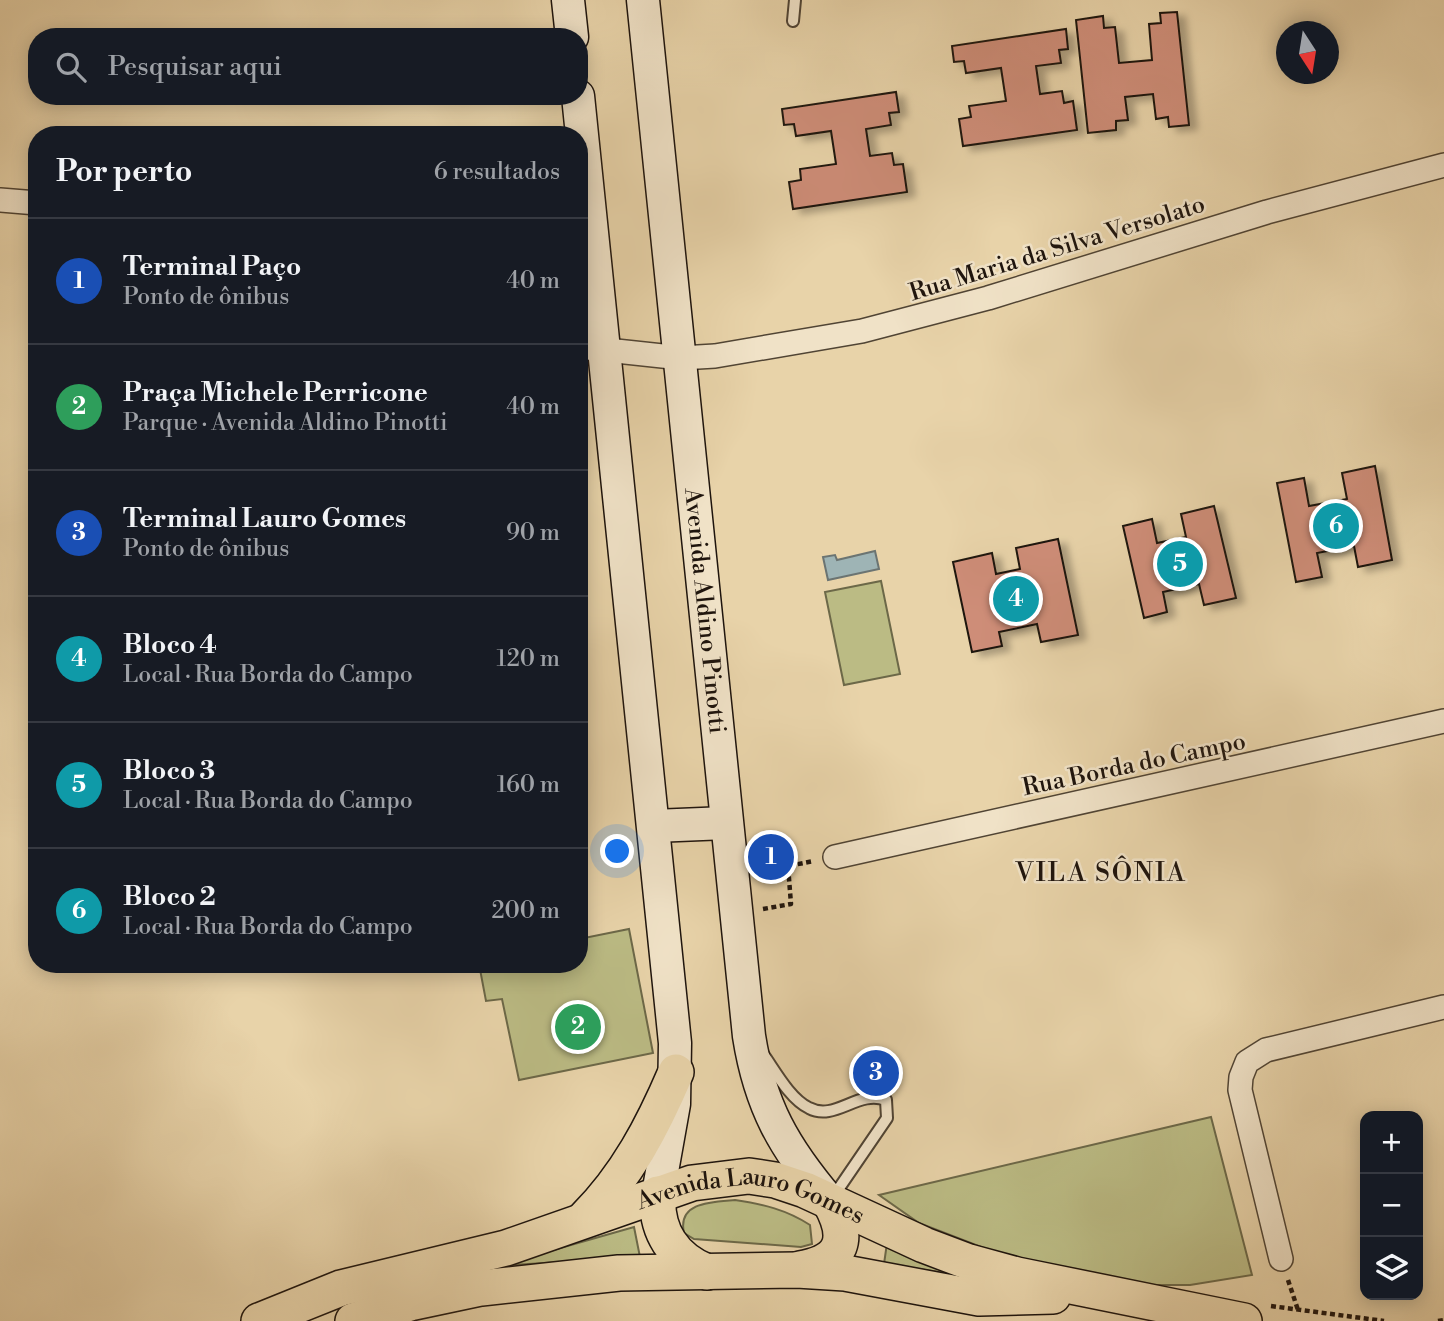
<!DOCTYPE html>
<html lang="pt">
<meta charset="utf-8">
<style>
body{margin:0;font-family:"Libre Bodoni",serif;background:#20242c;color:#f1f3f6}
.controls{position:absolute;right:21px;bottom:21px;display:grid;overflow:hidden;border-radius:14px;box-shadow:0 4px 18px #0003}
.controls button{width:63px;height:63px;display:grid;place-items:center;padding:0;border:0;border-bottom:2px solid #363941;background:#171b24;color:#f1f3f6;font:35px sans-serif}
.compass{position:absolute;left:1276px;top:21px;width:63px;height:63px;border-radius:50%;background:#171b24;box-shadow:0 4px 18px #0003;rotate:168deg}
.you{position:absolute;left:618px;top:852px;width:24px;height:24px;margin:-18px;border:5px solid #fff;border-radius:50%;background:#1a73e8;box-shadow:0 0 0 10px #1a73e833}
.badge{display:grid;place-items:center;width:46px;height:46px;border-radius:50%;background:#c59692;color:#fff;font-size:23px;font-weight:700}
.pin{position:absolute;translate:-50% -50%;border:4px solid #fff;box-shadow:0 2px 7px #0006}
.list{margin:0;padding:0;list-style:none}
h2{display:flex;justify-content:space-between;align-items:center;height:91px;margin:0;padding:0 28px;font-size:30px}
h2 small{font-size:23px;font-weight:400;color:#9ea1a6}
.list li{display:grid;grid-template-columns:46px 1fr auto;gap:21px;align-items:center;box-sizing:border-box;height:126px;padding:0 28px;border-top:2px solid #363941}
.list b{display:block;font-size:26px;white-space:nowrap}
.list p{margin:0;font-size:23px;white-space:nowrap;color:#9ea1a6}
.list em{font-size:23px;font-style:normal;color:#9ea1a6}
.icon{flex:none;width:38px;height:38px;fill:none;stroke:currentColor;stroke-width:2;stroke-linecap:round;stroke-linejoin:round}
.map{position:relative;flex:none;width:1444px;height:1321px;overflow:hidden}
.search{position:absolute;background:#171b24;box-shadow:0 4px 18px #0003;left:28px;top:28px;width:560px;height:77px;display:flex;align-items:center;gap:18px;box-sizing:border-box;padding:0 24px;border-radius:28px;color:#9ea1a6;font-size:26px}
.panel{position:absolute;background:#171b24;box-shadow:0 4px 18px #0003;left:28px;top:126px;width:560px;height:847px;border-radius:28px}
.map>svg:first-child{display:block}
</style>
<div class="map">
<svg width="1444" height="1321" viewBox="0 0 1444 1321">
<defs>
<filter id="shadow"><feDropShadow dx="8" dy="4.5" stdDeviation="3.5" flood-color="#0004"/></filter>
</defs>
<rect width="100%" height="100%" fill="#e8d3a9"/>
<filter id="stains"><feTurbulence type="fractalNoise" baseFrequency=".00286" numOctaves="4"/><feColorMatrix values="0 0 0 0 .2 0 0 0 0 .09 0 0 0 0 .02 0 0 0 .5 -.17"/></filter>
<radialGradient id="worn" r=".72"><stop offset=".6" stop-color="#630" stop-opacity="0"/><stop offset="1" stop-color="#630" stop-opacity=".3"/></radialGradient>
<path fill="#bbbb84" stroke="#6c6848" stroke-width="2" d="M 881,581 L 900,674 L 844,685 L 825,592 Z
M 629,929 L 653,1053 L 519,1080 L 502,999 L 486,1001 L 479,964 L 579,964 L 579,939 Z
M 1211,1117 L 1252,1275 L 1190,1285 L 1132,1285 L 994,1252 L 919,1223 L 879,1195 Z
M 735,1200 C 763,1204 787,1210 810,1225 L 812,1244 L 801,1247 L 694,1239 L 684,1233 C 677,1202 712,1202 735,1200 Z
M 634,1227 L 640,1257 L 497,1266 Z
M 887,1243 L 973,1277 L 884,1264 Z"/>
<path fill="#9eb4b5" stroke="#6b7472" stroke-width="2" d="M 875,551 L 879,569 L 828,580 L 823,557 L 835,555 L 837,560 Z"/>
<path fill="#ce8d78" stroke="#1e140d" stroke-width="2" filter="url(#shadow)" d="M 1177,12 L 1189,125 L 1169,127 L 1168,117 L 1156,119 L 1153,94 L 1125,97 L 1128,120 L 1116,121 L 1116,130 L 1088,133 L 1076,20 L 1103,16 L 1104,28 L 1115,27 L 1119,63 L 1152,60 L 1149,24 L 1161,23 L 1160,13 Z
M 1066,29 L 1068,49 L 1059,50 L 1061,63 L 1036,66 L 1040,94 L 1062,91 L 1064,103 L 1073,101 L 1077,130 L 963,146 L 959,119 L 971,117 L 969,106 L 1006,101 L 1001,68 L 966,73 L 964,61 L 954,62 L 952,46 Z
M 896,92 L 899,112 L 889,113 L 891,125 L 866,129 L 870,156 L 892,153 L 894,165 L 903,164 L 907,192 L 793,209 L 789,182 L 801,180 L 800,169 L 836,164 L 831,131 L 796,136 L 794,124 L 784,125 L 782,109 Z
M 1375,466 L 1392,560 L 1358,567 L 1354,546 L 1317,553 L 1322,577 L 1296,582 L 1277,483 L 1304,478 L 1309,506 L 1347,499 L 1342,473 Z
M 1214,506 L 1236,598 L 1204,605 L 1199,584 L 1163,592 L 1167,612 L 1144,618 L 1123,526 L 1152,519 L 1157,543 L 1186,537 L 1181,514 Z
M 1058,539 L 1078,635 L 1041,642 L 1037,624 L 999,632 L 1002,646 L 972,652 L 953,562 L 992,553 L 996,574 L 1020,569 L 1016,548 Z"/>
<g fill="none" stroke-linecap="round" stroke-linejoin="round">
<g stroke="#504434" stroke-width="14">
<path id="lane" d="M 793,21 L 795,0
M 763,1054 C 775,1071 790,1099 809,1108 C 835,1122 858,1089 886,1100 L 887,1118 L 833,1197"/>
</g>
<g stroke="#504434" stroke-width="26">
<path id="street" d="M 0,200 L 37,203
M 579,347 L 681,358 L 715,356 L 862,331 L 988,298 L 1267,212 L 1444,165
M 835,857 L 1444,721
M 1281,1259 L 1240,1090 L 1241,1077 L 1247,1062 L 1266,1050 L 1444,1007"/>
</g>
<g stroke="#1e140d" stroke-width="35">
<g id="secondary">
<path d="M 568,0 L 572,37"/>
<path id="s1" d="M 643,0 L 749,1036 C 760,1106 784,1148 830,1202"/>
<path d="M 578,96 L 675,1043 L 674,1104 L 658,1194"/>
<path d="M 654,826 L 726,823"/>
</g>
</g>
<g stroke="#1e140d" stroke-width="38">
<g id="primary">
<path d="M 658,1194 C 655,1231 674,1259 707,1272"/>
<path d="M 585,1218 C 627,1176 653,1126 676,1072"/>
<path d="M 800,1269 C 844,1261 850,1239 830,1202"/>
<path id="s2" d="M 259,1321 L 341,1288 L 506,1248 L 692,1183 L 749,1176 L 775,1180 L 805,1190 L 924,1245 L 969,1262 L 1017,1275 L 1244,1321"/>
<path d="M 353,1321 L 410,1303 L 481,1288 L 619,1273 L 797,1270 L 845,1273 L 979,1298 L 1053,1296"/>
</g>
</g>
<path stroke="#1e140d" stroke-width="4.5" stroke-dasharray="5 3.5" stroke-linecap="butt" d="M 763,909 L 791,904 L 788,866 L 814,861
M 1288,1280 L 1298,1310
M 1271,1306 L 1384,1321
M 1438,1321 L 1444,1320"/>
<use href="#lane" stroke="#f0e2c7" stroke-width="10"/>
<use href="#street" stroke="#f0e2c7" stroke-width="23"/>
<use href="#secondary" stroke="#f0e2c7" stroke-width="32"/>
<use href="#primary" stroke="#e8d3a9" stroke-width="35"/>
</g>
<g text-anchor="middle" stroke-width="5" stroke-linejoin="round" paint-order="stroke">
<g font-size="24" fill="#1e140d" stroke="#f0e2c7">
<text transform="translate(1057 248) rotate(-17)" y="8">Rua Maria da Silva Versolato</text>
<text dy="8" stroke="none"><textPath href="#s1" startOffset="614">Avenida Aldino Pinotti</textPath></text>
<text transform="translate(1134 764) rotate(-12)" y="8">Rua Borda do Campo</text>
<text dy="8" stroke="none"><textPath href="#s2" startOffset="516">Avenida Lauro Gomes</textPath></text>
</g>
<g font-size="26" letter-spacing="2" fill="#1e140d" stroke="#f0e2c7">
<text x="1101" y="881">VILA SÔNIA</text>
</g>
</g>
<rect width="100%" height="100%" filter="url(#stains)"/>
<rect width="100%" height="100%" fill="url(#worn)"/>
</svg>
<div class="controls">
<button>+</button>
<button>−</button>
<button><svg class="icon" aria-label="layers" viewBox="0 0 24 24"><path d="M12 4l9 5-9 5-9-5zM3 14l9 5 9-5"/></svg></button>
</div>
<svg class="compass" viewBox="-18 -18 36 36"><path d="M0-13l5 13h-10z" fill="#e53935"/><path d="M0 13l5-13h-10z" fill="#9ea1a6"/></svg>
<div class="you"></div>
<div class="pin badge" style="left:771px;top:857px;background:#1a4fb4">1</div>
<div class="pin badge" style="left:578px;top:1027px;background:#2e9e5b">2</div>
<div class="pin badge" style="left:876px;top:1073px;background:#1a4fb4">3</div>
<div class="pin badge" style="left:1016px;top:599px;background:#0f9aa8">4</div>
<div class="pin badge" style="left:1180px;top:564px;background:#0f9aa8">5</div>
<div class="pin badge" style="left:1336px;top:526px;background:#0f9aa8">6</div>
<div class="search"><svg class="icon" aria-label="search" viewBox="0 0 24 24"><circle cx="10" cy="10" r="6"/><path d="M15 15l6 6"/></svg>Pesquisar aqui</div>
<section class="panel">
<h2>Por perto<small>6 resultados</small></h2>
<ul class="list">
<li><span class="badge" style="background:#1a4fb4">1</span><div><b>Terminal Paço</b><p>Ponto de ônibus</p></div><em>40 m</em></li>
<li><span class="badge" style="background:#2e9e5b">2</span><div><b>Praça Michele Perricone</b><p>Parque · Avenida Aldino Pinotti</p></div><em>40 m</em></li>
<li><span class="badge" style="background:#1a4fb4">3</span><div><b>Terminal Lauro Gomes</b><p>Ponto de ônibus</p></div><em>90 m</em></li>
<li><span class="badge" style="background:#0f9aa8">4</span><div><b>Bloco 4</b><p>Local · Rua Borda do Campo</p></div><em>120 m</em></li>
<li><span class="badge" style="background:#0f9aa8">5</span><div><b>Bloco 3</b><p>Local · Rua Borda do Campo</p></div><em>160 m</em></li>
<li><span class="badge" style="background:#0f9aa8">6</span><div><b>Bloco 2</b><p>Local · Rua Borda do Campo</p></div><em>200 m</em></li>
</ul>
</section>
</div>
